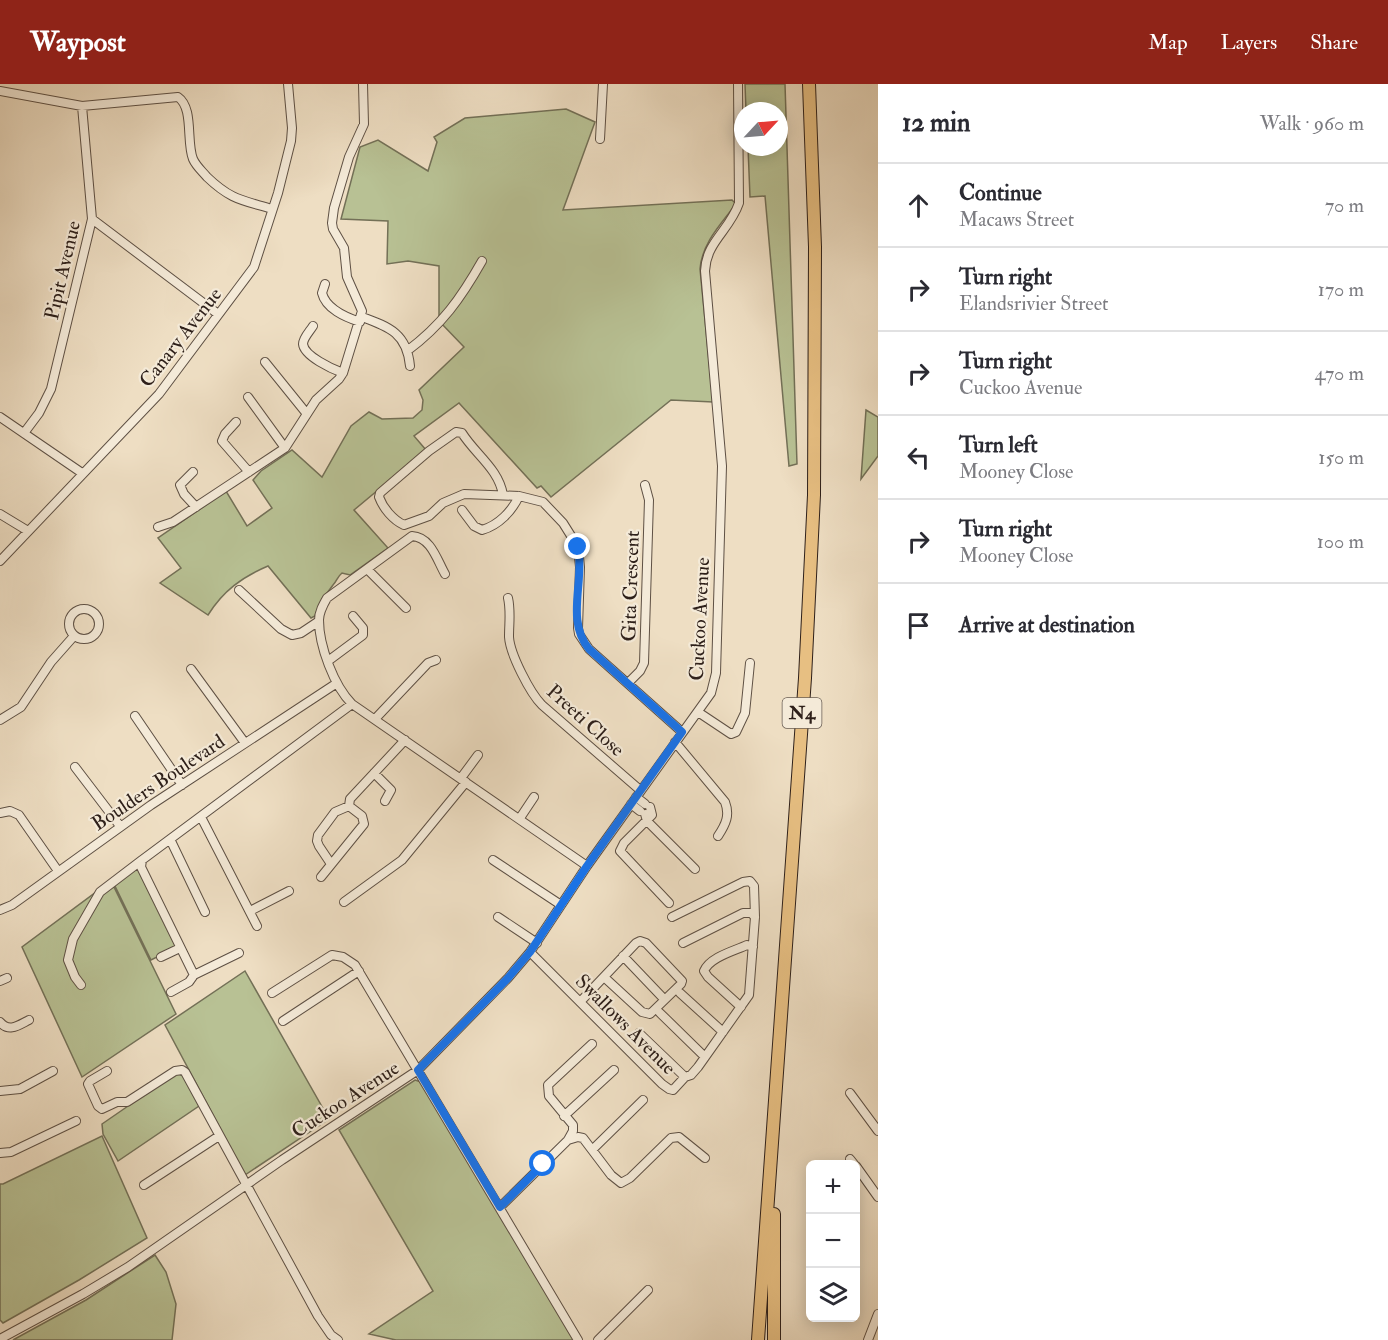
<!DOCTYPE html>
<meta charset="utf-8">
<style>
body{margin:0;font-family:"IM FELL Double Pica",serif;background:#f7f7f7;color:#2b2b33}
.controls{position:absolute;right:18px;bottom:18px;display:grid;overflow:hidden;border-radius:9px;box-shadow:0 3px 15px #0003}
.controls button{width:54px;height:54px;display:grid;place-items:center;padding:0;border:0;border-bottom:2px solid #e1e1e2;background:#fff;color:#2b2b33;font:30px sans-serif}
.compass{position:absolute;left:734px;top:18px;width:54px;height:54px;border-radius:50%;background:#fff;box-shadow:0 3px 15px #0003;rotate:64deg}
.stop{position:absolute;width:18px;height:18px;margin:-14px;border:4px solid #1a73e8;border-radius:50%;background:#fff}
.stop.end{background:#1a73e8;border-color:#fff;box-shadow:0 2px 6px #0008}
.list{margin:0;padding:0;list-style:none}
h2{display:flex;justify-content:space-between;align-items:center;height:78px;margin:0;padding:0 24px;font-size:26px}
h2 small{font-size:20px;font-weight:400;color:#7c7c81}
.list li{display:grid;grid-template-columns:39px 1fr auto;gap:18px;align-items:center;box-sizing:border-box;height:84px;padding:0 24px;border-top:2px solid #e1e1e2}
.list b{display:block;font-size:22px;white-space:nowrap}
.list p{margin:0;font-size:20px;white-space:nowrap;color:#7c7c81}
.list em{font-size:20px;font-style:normal;color:#7c7c81}
.icon{flex:none;width:33px;height:33px;fill:none;stroke:currentColor;stroke-width:2;stroke-linecap:round;stroke-linejoin:round}
.map{position:relative;flex:none;width:878px;height:1256px;overflow:hidden}
header{display:flex;align-items:center;gap:36px;box-sizing:border-box;height:84px;padding:0 30px;background:#8f2418;color:#fff}
header strong{font-size:28px}
nav{display:flex;gap:33px;margin-inline-start:auto;font-size:21px}
main{display:flex}
aside{flex:1;background:#fff}
.map>svg:first-child{display:block}
</style>
<header>
<strong>Waypost</strong>
<nav><a>Map</a><a>Layers</a><a>Share</a></nav>
</header>
<main>
<div class="map">
<svg width="878" height="1256" viewBox="0 0 878 1256">
<rect width="100%" height="100%" fill="#eedec3"/>
<filter id="stains"><feTurbulence type="fractalNoise" baseFrequency=".00333" numOctaves="4"/><feColorMatrix values="0 0 0 0 .2 0 0 0 0 .09 0 0 0 0 .02 0 0 0 .5 -.17"/></filter>
<radialGradient id="worn" r=".72"><stop offset=".6" stop-color="#630" stop-opacity="0"/><stop offset="1" stop-color="#630" stop-opacity=".3"/></radialGradient>
<path fill="#b8c194" stroke="#737057" stroke-width="1.5" d="M 745,0 L 785,0 L 797,380 L 789,382 L 765,112 L 750,113 L 748,63 L 779,63 L 779,27 L 746,27 Z
M 566,25 L 595,38 L 563,126 L 732,116 L 736,120 C 721,140 702,159 700,185 L 713,318 L 671,316 L 551,413 L 541,402 L 537,404 L 459,319 L 414,352 L 426,366 L 354,426 L 388,464 L 350,491 L 342,489 C 337,493 337,497 333,501 C 323,515 321,514 315,532 L 311,534 L 268,482 C 242,493 223,507 208,531 L 160,499 L 181,484 L 158,454 L 226,407 L 247,442 L 272,424 L 253,396 L 261,387 L 292,366 L 322,393 L 351,342 L 369,328 L 382,335 L 413,334 L 422,326 L 423,316 L 419,306 L 464,263 L 439,237 L 439,182 L 408,177 L 387,180 L 388,137 L 341,135 L 360,63 L 378,56 L 428,87 L 437,58 L 434,53 L 465,34 Z
M 866,326 L 878,333 L 878,372 L 861,395 Z
M 138,782 L 176,861 L 175,864 L 151,876 L 114,800 Z
M 111,797 L 176,930 L 82,993 L 22,863 Z
M 245,887 L 329,1035 L 245,1091 L 165,941 Z
M 176,989 L 184,992 L 199,1022 L 118,1077 L 103,1050 L 102,1040 Z
M 415,996 L 421,998 L 575,1256 L 396,1256 L 369,1250 L 433,1207 L 339,1046 Z
M 102,1052 L 147,1154 L 79,1196 L 3,1239 L 0,1236 L 0,1100 L 3,1100 Z
M 155,1171 L 166,1188 L 176,1220 L 172,1256 L 13,1256 L 86,1216 Z"/>
<g fill="none" stroke-linecap="round" stroke-linejoin="round">
<g stroke="#5e5044" stroke-width="10">
<path id="minor" d="M 0,7 L 82,22 L 178,13 C 194,24 186,58 193,75 C 196,82 202,87 207,93 C 231,116 242,116 272,125
M 600,55 L 603,0
M 92,135 L 218,230
M 325,200 L 322,209 C 326,225 345,233 360,238
M 362,233 C 390,243 407,250 410,282
M 313,242 C 310,247 303,254 303,260 C 304,272 332,285 343,289
M 407,267 C 442,241 461,214 482,177
M 265,278 L 307,330
M 248,313 L 285,364
M 0,333 L 82,389
M 236,338 L 225,350 L 222,357 L 249,388
M 24,349 L 39,329 L 51,305 L 92,135 L 82,22
M 193,388 L 180,401 L 184,410 L 196,423
M 503,411 C 499,385 475,370 462,349 L 456,348 L 429,367 L 380,409 L 379,413 C 383,424 393,436 404,441 L 429,432 L 443,419 L 464,410 L 519,412 L 543,418 L 563,439 L 578,463 L 580,483 L 578,544 L 579,550 L 589,565 L 682,648
M 462,426 L 474,442 L 482,446 C 499,441 512,427 519,412
M 0,430 L 28,447
M 158,443 L 173,438 L 285,364 L 316,316 L 339,295 L 343,289 L 362,227 L 347,193 L 344,164 L 333,145 L 332,139 L 334,124 L 349,73 L 364,40 L 363,0
M 0,477 L 159,310 L 254,183 L 278,109 L 291,57 L 292,44 L 288,0
M 367,485 L 406,524
M 445,490 C 437,476 431,453 412,452 L 327,514 C 323,521 319,528 319,536 C 319,562 334,602 352,620 L 587,782
M 239,506 L 281,545 L 292,551 L 301,549 L 319,537
M 508,514 C 511,527 509,539 509,553 C 510,570 530,609 542,621 L 640,706
M69 540a15 15 0 1 1 30 0a15 15 0 1 1-30 0Z
M 328,577 L 363,551 L 363,544 L 353,532
M 191,585 L 245,659
M 628,599 L 640,587 L 644,579 L 649,416 L 645,401
M 698,628 L 731,650 L 736,648 L 745,629 L 750,579
M 135,632 L 182,701
M 375,635 L 428,579 L 436,576
M 0,636 L 21,623 L 51,578 L 74,552
M 675,658 L 725,718 C 730,731 726,740 718,752
M 75,683 L 120,742
M 374,689 L 391,706 L 385,717
M 461,694 L 478,671
M 636,713 L 645,720
M 631,720 L 640,727
M 650,723 L 652,731 L 624,759 L 620,767 L 669,819
M 0,729 L 10,727 L 19,731 L 58,787
M 645,730 L 647,737 L 695,785
M 201,733 L 257,842
M 520,734 L 534,713
M 170,755 L 205,828
M 493,776 L 561,821
M 331,780 L 319,762 L 317,757 L 318,751 L 335,728 L 349,722
M 321,793 L 364,740 L 362,732 L 349,722 L 350,715 L 405,656
M 344,818 L 402,776 L 466,698
M 0,826 L 12,821 L 151,721 L 337,599
M 250,827 L 289,807
M 498,833 L 537,859
M 683,859 L 743,829 L 751,829 L 755,833
M 530,868 L 662,1000 L 669,1005 L 673,1006 L 685,993 L 691,991 L 698,983 L 749,911 L 755,833 L 754,802 L 750,797 L 743,798 L 672,833
M 239,869 L 194,891 L 141,783 L 142,776 L 352,620
M 623,872 L 664,915
M 161,873 L 180,864
M 0,897 L 7,894
M 81,901 L 75,893 L 68,876 L 73,855 L 100,808 L 142,776
M 171,908 L 189,898 L 194,891
M 272,909 L 332,871 L 343,873 L 355,881 L 578,1256
M 680,909 L 723,948
M 580,918 L 636,859 L 640,857 L 646,859 L 682,897 L 681,900 L 650,930 L 642,928 L 604,893
M 741,923 L 708,893 L 704,887 C 710,873 734,867 747,861 L 753,863
M 660,929 L 705,973
M 283,937 L 359,887
M 0,938 C 9,949 19,941 29,936
M 639,949 L 685,993
M 107,987 L 90,997 L 88,1000 L 98,1022 L 102,1025 L 117,1018 L 127,1018 L 175,987 L 182,986 L 185,988 L 318,1232 L 331,1251 L 338,1256
M 0,1007 L 20,1005 L 53,987
M 850,1009 L 878,1047
M 564,1032 L 614,986
M 568,1056 L 578,1053 L 583,1054 L 611,1091 L 621,1099 L 630,1094 L 671,1054 L 679,1053 L 705,1074
M 592,1066 L 643,1016
M 0,1069 L 11,1068 L 76,1037
M 850,1075 L 854,1080
M 856,1082 L 878,1113
M 144,1101 L 219,1052
M 500,1123 L 568,1056 L 573,1047 L 573,1041 L 549,1012 L 548,1001 L 592,960
M 0,1255 L 83,1210 L 128,1183 L 282,1076 L 418,986 L 508,894 L 530,868 L 587,782 L 711,609 L 716,589 L 722,382 L 705,187 C 706,158 730,146 739,119 L 738,0
M 598,1256 L 648,1206
M 868,1256 L 878,1230"/>
</g>
<g stroke="#2e201a" stroke-width="14">
<path id="trunk" d="M 758,1256 L 805,594 L 814,411 L 815,163 L 809,0
M 774,1256 L 774,1130"/>
</g>
<use href="#minor" stroke="#f4ead8" stroke-width="8"/>
<use href="#trunk" stroke="#e7bf82" stroke-width="12"/>
</g>
<g fill="none" stroke-linecap="round" stroke-linejoin="round">
<path stroke="#1a73e8" stroke-width="8" d="M 543,1080 L 500,1123 L 418,986 L 508,894 L 530,868 L 587,782 L 682,648 L 589,565 C 565,536 585,497 578,463"/>
</g>
<g text-anchor="middle" stroke-width="4.5" stroke-linejoin="round" paint-order="stroke">
<rect fill="#f4ead8" stroke="#695d53" stroke-width="1.5" x="782.5" y="614" width="39" height="30" rx="4.5"/>
<g font-size="18" font-weight="bold" fill="#2e201a">
<text x="802" y="635">N4</text>
</g>
<g font-size="20" fill="#2e201a" stroke="#f4ead8">
<text transform="translate(62 186) rotate(-77)" y="7">Pipit Avenue</text>
<text transform="translate(180 253) rotate(-52)" y="7">Canary Avenue</text>
<text transform="translate(630 502) rotate(-88)" y="7">Gita Crescent</text>
<text transform="translate(699 535) rotate(-87)" y="7">Cuckoo Avenue</text>
<text transform="translate(586 636) rotate(42)" y="7">Preeti Close</text>
<text transform="translate(158 698) rotate(-34)" y="7">Boulders Boulevard</text>
<text transform="translate(626 940) rotate(45)" y="7">Swallows Avenue</text>
<text transform="translate(345 1015) rotate(-33)" y="7">Cuckoo Avenue</text>
</g>
</g>
<rect width="100%" height="100%" filter="url(#stains)"/>
<rect width="100%" height="100%" fill="url(#worn)"/>
</svg>
<div class="controls">
<button>+</button>
<button>−</button>
<button><svg class="icon" aria-label="layers" viewBox="0 0 24 24"><path d="M12 4l9 5-9 5-9-5zM3 14l9 5 9-5"/></svg></button>
</div>
<svg class="compass" viewBox="-18 -18 36 36"><path d="M0-13l5 13h-10z" fill="#e53935"/><path d="M0 13l5-13h-10z" fill="#7c7c81"/></svg>
<div class="stop" style="left:543px;top:1080px"></div>
<div class="stop end" style="left:578px;top:463px"></div>
</div>
<aside>
<h2>12 min<small>Walk · 960 m</small></h2>
<ul class="list">
<li><svg class="icon" aria-label="ahead" viewBox="0 0 24 24"><path d="M12 20V5M6 11l6-6 6 6"/></svg><div><b>Continue</b><p>Macaws Street</p></div><em>70 m</em></li>
<li><svg class="icon" aria-label="right" viewBox="0 0 24 24"><path d="M7 20v-9h11M14 6l5 5-5 5"/></svg><div><b>Turn right</b><p>Elandsrivier Street</p></div><em>170 m</em></li>
<li><svg class="icon" aria-label="right" viewBox="0 0 24 24"><path d="M7 20v-9h11M14 6l5 5-5 5"/></svg><div><b>Turn right</b><p>Cuckoo Avenue</p></div><em>470 m</em></li>
<li><svg class="icon" aria-label="left" viewBox="0 0 24 24"><path d="M17 20v-9H6M10 6l-5 5 5 5"/></svg><div><b>Turn left</b><p>Mooney Close</p></div><em>150 m</em></li>
<li><svg class="icon" aria-label="right" viewBox="0 0 24 24"><path d="M7 20v-9h11M14 6l5 5-5 5"/></svg><div><b>Turn right</b><p>Mooney Close</p></div><em>100 m</em></li>
<li><svg class="icon" aria-label="arrive" viewBox="0 0 24 24"><path d="M6 21V4h12l-3 4 3 4H6"/></svg><div><b>Arrive at destination</b></div></li>
</ul>
</aside>
</main>
